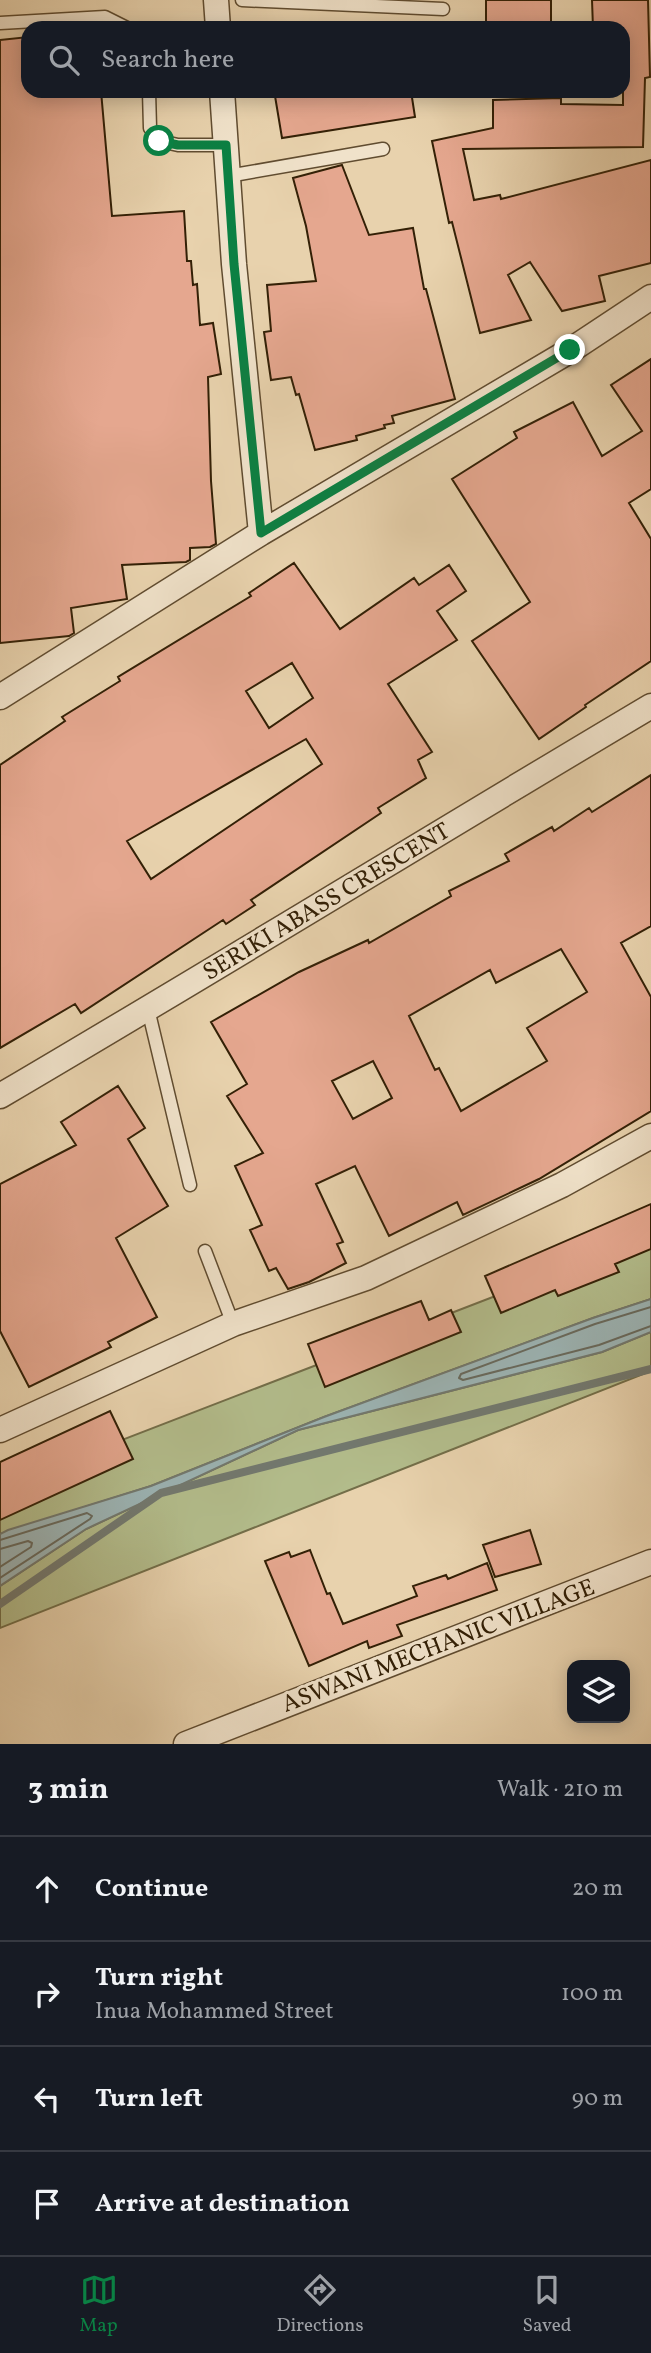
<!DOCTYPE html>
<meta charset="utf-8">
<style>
body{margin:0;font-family:Vollkorn,serif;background:#242831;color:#f1f3f6}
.controls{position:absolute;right:21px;bottom:21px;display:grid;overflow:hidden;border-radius:14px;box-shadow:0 4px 18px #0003}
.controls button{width:63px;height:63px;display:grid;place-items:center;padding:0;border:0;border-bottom:2px solid #363941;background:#171b24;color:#f1f3f6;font:35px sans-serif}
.stop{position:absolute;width:21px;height:21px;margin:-16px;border:5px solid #0b8043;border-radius:50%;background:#fff}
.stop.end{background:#0b8043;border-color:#fff;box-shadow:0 2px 7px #0008}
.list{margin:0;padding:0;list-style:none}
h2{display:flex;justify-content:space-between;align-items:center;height:91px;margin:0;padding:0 28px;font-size:30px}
h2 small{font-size:23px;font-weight:400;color:#9ea1a6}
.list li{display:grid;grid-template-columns:46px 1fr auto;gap:21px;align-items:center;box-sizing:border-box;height:105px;padding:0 28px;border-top:2px solid #363941}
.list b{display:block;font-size:26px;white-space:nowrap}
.list p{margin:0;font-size:23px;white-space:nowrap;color:#9ea1a6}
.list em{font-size:23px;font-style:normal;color:#9ea1a6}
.icon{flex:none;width:38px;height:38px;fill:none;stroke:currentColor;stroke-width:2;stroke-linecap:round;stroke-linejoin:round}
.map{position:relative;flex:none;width:651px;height:1744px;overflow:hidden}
.search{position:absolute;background:#171b24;box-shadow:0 4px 18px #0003;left:21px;right:21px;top:21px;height:77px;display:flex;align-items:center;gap:18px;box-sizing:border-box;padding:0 24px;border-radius:21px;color:#9ea1a6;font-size:26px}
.sheet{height:511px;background:#171b24}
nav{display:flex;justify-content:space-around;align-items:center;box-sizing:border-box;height:98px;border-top:2px solid #363941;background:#171b24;font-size:19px;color:#9ea1a6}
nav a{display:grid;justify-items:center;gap:4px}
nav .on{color:#0b8043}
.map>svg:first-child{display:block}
</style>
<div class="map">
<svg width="651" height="1744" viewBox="0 0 651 1744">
<rect width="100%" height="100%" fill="#e8d2ad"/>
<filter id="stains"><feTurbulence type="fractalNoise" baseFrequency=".00286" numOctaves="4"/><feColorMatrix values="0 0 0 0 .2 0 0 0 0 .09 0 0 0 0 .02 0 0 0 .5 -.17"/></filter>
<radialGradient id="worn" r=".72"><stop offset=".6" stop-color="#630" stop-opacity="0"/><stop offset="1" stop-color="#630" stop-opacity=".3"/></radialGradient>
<path fill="#b3bd8c" stroke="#736e49" stroke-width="2" d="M 651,1236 L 651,1299 L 593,1318 L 324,1417 L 151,1486 L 0,1534 L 0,1487 Z
M 651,1332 L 651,1371 L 0,1628 L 0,1586 L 86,1529 L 298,1430 L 602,1352 Z"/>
<path fill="#9cb5b6" stroke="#727970" stroke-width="2" d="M 651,1299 L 651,1332 L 602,1352 L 298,1430 L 86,1529 L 0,1586 L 0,1534 L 8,1530 L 151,1486 L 324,1417 L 593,1318 Z"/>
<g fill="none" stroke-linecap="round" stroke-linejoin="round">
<path stroke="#686a5e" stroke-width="2" d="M 651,1307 L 595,1324 L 461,1374 L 459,1378 L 463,1380 L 599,1345 L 651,1326
M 0,1540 L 87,1513 L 92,1516 L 90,1519 L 0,1578
M 0,1549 L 28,1541 L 32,1543 L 31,1547 L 0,1567"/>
<path stroke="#727970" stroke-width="8" d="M 0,1604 L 161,1493 L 651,1369"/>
</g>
<path fill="#e5a78f" stroke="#332006" stroke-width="2" fill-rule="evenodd" d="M 486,0 L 551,0 L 551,28 L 486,28 Z
M 592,0 L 648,0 L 650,77 L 645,78 L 643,147 L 463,149 L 474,200 L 500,195 L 501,199 L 651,160 L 651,263 L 599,276 L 605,301 L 562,311 L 530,262 L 508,275 L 531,320 L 480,333 L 452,222 L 449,223 L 432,141 L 493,128 L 493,100 L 561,98 L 561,104 L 623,105 L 623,28 L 593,28 Z
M 28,37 L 28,91 L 101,91 L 112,216 L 184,211 L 187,261 L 191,261 L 193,285 L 197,284 L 200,325 L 213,323 L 221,374 L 208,377 L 211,481 L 216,544 L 210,547 L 190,548 L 190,560 L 186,562 L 122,565 L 127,599 L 71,608 L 74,633 L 69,636 L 0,643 L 0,40 Z
M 304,91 L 411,91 L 415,117 L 282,138 L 275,96 Z
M 342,165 L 369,235 L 413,228 L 424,289 L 426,289 L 455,399 L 392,416 L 394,423 L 384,425 L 385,428 L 356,436 L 357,440 L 315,450 L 299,394 L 296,395 L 291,377 L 271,380 L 264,332 L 271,331 L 267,285 L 316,281 L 306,226 L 293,178 Z
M 651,359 L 651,489 L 629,503 L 651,539 L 651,661 L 585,705 L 586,707 L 539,739 L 472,641 L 530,602 L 452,479 L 517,438 L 514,432 L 573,402 L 602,456 L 642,431 L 611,385 Z
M 294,563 L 340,629 L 414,578 L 419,585 L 449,565 L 466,591 L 437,611 L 457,640 L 388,684 L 432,752 L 418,760 L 426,778 L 378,808 L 381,813 L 251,900 L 255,905 L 226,924 L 223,920 L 81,1013 L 75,1004 L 0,1048 L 0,765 L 65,721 L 62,717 L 120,681 L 118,677 L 251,596 L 249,593 ZM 292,663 L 313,698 L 269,728 L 246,691 ZM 306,739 L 322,764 L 151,879 L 127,841 Z
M 651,775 L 651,926 L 621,943 L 651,997 L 651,1111 L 539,1179 L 463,1215 L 457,1202 L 389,1236 L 355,1166 L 316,1184 L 343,1242 L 337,1244 L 346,1263 L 309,1282 L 288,1289 L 276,1268 L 269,1271 L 250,1230 L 262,1225 L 235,1166 L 263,1153 L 227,1096 L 247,1084 L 211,1022 L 299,972 L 368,940 L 369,943 L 451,896 L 449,891 L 509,861 L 505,854 L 552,827 L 554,831 L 589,808 L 592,812 ZM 561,949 L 587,992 L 527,1028 L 547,1061 L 461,1111 L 439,1068 L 435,1070 L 409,1016 L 490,970 L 496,983 ZM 373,1061 L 392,1098 L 353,1119 L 332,1081 Z
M 118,1086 L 145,1128 L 128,1139 L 168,1206 L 116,1238 L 157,1317 L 108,1342 L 111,1347 L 29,1387 L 0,1331 L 0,1184 L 76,1145 L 61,1122 Z
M 651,1204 L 651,1249 L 615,1264 L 619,1272 L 558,1296 L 555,1290 L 501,1313 L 485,1276 Z
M 421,1301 L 429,1320 L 451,1310 L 461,1332 L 325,1387 L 308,1344 Z
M 110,1411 L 133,1459 L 0,1520 L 0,1462 Z
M 530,1530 L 541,1564 L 495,1577 L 483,1545 Z
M 310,1550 L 327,1594 L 330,1593 L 343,1624 L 417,1596 L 413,1586 L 446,1575 L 448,1579 L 487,1563 L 497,1590 L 397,1625 L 402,1636 L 369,1648 L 367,1641 L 309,1666 L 265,1561 L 289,1552 L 291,1557 Z"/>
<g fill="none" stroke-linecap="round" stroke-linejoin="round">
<g stroke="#604c30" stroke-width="15">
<path id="lane" d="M 242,0 L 443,9
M 0,23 L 105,17 L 127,28
M 149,91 L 150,128 L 160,141 L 178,145 L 226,145
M 228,176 L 383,149
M 148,1009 L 190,1185
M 205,1251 L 233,1324"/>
</g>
<g stroke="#604c30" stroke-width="27">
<path id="street" d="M 216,0 L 218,28
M 222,91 L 234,264 L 261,533
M 0,697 L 261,533 L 571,350 L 651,297
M 0,1096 C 218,968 434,835 651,706
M 0,1430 L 233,1324 L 366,1278 L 562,1185 L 651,1136
M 186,1744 L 651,1562"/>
</g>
<use href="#lane" stroke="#f0e2ca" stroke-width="12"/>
<use href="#street" stroke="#f0e2ca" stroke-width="24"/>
</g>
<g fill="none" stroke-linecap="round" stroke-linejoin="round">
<path stroke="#0b8043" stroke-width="9" d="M 159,141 L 178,145 L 226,145 L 234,264 L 261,533 L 570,350"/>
</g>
<g text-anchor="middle" stroke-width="6" stroke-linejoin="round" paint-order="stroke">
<g font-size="24" fill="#332006" stroke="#f0e2ca">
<text transform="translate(326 901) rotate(-31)" y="8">SERIKI ABASS CRESCENT</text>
<text transform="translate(438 1645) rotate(-21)" y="8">ASWANI MECHANIC VILLAGE</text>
</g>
</g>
<rect width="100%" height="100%" filter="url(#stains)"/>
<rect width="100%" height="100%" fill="url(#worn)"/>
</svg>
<div class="controls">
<button><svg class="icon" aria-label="layers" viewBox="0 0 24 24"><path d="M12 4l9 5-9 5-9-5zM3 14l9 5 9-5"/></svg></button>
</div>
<div class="stop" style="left:159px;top:141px"></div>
<div class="stop end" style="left:570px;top:350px"></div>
<div class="search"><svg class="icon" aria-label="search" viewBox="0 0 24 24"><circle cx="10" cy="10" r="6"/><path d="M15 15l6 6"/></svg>Search here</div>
</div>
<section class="sheet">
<h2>3 min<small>Walk · 210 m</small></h2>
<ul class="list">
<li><svg class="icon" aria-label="ahead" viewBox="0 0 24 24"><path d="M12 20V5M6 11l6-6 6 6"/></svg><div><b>Continue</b></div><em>20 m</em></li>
<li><svg class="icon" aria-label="right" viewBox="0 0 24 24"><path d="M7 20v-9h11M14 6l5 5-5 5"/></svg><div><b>Turn right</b><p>Inua Mohammed Street</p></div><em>100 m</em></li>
<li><svg class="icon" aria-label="left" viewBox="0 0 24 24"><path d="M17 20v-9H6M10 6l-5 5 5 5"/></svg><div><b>Turn left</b></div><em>90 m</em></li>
<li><svg class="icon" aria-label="arrive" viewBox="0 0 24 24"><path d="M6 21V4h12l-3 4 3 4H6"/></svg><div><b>Arrive at destination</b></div></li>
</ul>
</section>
<nav>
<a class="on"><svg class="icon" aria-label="map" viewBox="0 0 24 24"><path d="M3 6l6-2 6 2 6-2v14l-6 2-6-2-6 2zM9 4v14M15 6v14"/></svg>Map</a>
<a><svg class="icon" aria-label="directions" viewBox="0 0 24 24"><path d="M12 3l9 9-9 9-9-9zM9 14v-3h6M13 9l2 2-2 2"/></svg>Directions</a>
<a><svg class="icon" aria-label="saved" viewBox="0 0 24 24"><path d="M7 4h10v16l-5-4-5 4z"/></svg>Saved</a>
</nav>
